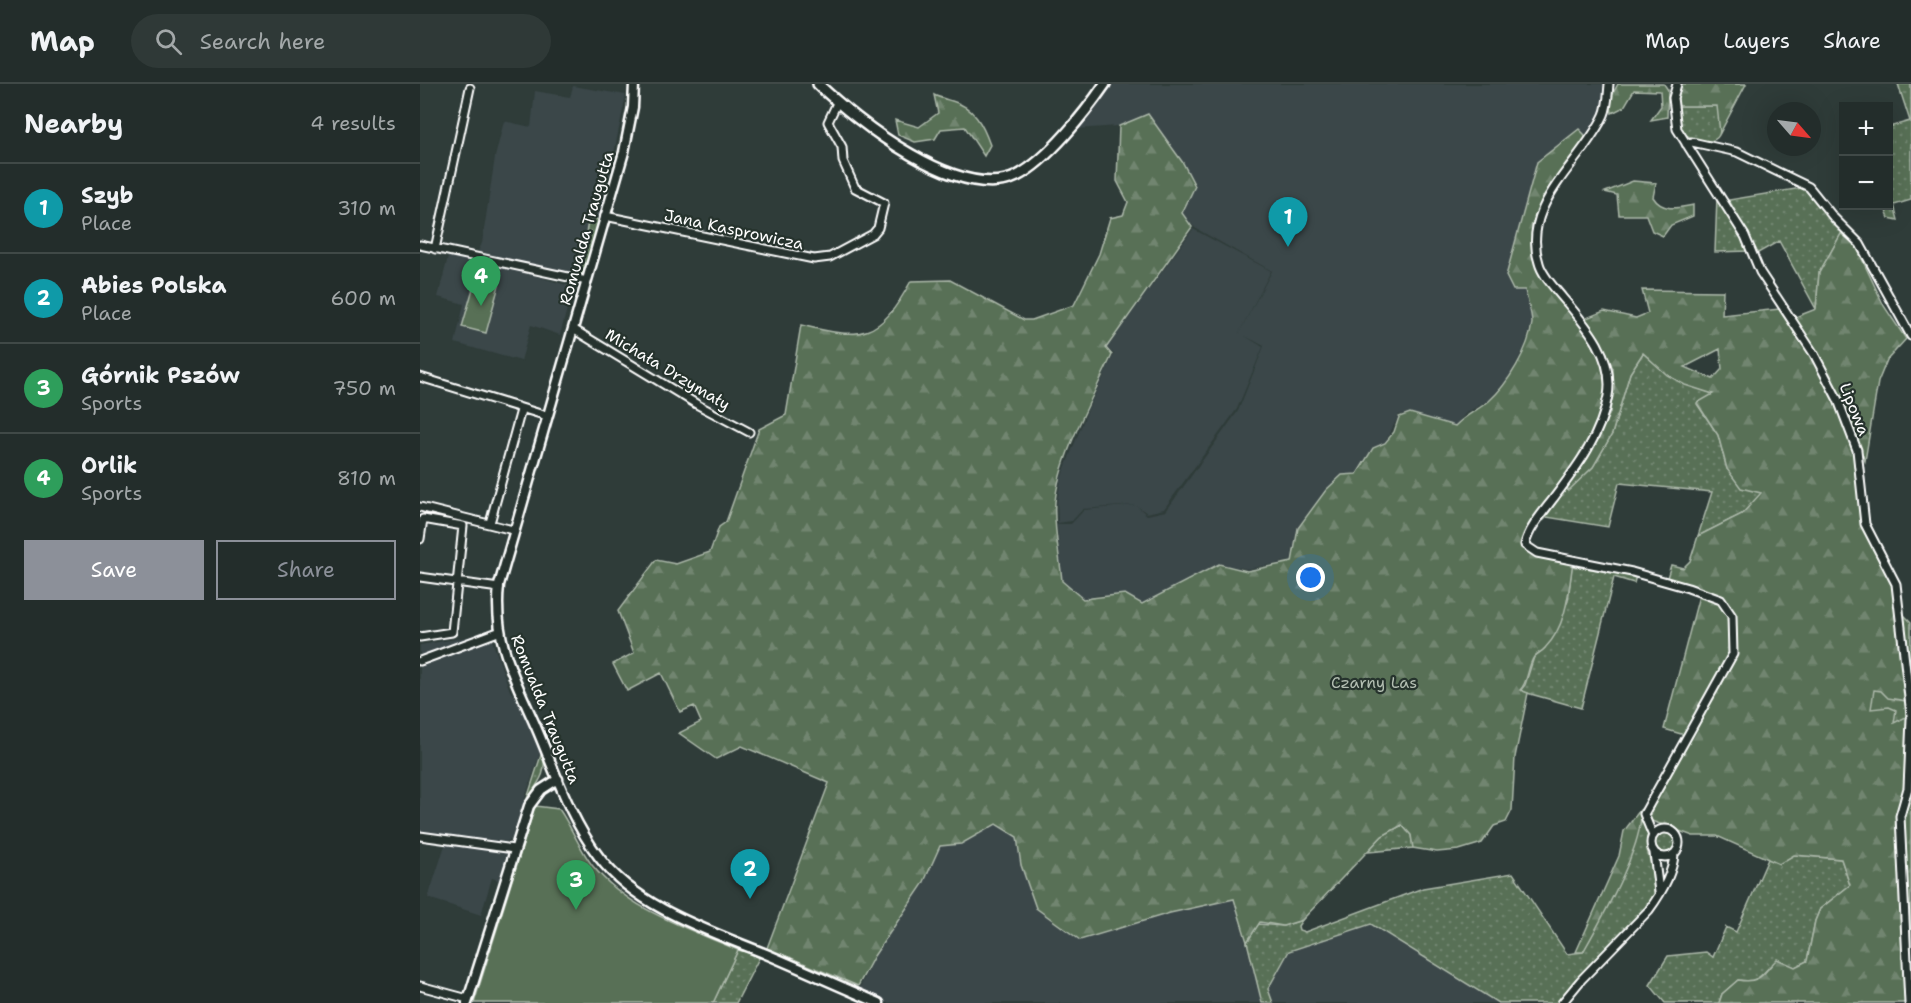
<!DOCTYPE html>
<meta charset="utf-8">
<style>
body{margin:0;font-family:"Shantell Sans",sans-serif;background:#2f3937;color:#f1f3f6}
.controls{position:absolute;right:18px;top:18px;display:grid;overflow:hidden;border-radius:0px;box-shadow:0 6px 24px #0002}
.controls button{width:54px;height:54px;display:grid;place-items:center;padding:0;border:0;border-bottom:2px solid #404947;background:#232d2b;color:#f1f3f6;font:30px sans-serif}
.compass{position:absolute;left:1347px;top:18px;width:54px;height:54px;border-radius:50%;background:#232d2b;box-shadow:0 6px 24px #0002;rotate:118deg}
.you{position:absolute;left:891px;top:494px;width:21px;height:21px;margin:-15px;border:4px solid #fff;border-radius:50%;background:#1a73e8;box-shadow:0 0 0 9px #1a73e833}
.badge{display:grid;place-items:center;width:39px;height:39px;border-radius:50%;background:#8c9099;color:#fff;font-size:20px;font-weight:700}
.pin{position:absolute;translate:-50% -50px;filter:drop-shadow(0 2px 3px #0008)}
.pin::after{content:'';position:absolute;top:32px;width:21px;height:18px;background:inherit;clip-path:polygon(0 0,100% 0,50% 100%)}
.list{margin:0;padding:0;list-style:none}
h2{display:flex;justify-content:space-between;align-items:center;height:78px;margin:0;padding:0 24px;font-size:26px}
h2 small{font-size:20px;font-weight:400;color:#a3a8a9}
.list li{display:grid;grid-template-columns:39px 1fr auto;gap:18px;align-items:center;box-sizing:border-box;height:90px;padding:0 24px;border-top:2px solid #404947}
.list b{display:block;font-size:22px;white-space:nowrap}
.list p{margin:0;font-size:20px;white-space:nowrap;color:#a3a8a9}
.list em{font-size:20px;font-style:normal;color:#a3a8a9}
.actions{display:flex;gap:12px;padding:18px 24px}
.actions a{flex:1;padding:14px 0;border:2px solid #8c9099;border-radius:0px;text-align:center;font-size:21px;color:#8c9099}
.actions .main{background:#8c9099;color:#fff}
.icon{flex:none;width:33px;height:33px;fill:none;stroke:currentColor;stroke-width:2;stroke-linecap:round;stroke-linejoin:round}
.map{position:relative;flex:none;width:1491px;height:919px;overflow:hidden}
header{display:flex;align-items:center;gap:36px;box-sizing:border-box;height:84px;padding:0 30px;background:#232d2b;border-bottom:2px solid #404947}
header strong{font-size:28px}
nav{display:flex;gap:33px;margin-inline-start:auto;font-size:21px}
.search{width:420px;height:54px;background:#2f3937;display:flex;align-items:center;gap:15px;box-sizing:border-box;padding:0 21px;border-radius:33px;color:#a3a8a9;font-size:22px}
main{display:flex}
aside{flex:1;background:#232d2b}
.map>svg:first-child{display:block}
</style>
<header>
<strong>Map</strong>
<div class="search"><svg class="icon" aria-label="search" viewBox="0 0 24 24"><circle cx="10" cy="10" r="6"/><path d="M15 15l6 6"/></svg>Search here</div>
<nav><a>Map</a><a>Layers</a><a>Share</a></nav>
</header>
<main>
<aside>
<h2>Nearby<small>4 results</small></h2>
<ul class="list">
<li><span class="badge" style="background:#0f9aa8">1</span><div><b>Szyb</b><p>Place</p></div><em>310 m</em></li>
<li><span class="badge" style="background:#0f9aa8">2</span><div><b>Abies Polska</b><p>Place</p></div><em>600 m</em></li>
<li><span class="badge" style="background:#2e9e5b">3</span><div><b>Górnik Pszów</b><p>Sports</p></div><em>750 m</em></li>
<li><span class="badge" style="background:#2e9e5b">4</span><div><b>Orlik</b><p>Sports</p></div><em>810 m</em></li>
</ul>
<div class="actions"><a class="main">Save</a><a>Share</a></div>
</aside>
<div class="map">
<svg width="1491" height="919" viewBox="0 0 1491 919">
<defs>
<pattern id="grass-dots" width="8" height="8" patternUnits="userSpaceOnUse" patternTransform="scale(1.5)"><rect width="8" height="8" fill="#587056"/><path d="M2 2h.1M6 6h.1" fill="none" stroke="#71856f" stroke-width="1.8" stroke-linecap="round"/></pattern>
<pattern id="forest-firs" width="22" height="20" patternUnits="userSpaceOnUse" patternTransform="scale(1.5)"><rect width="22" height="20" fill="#587056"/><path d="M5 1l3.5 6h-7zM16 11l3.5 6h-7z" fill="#71856f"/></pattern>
<pattern id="wetland-marsh" width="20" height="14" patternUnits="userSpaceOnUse" patternTransform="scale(1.5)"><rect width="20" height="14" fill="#587056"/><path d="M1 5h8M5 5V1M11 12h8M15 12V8" fill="none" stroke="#71856f"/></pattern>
</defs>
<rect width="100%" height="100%" fill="#2f3c39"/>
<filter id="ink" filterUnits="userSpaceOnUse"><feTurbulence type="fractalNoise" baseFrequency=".0167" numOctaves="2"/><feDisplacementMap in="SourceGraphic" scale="12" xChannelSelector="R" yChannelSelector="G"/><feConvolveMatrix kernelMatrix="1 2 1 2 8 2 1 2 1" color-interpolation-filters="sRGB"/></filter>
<g filter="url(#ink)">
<path fill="#3a4648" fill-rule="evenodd" d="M 690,0 L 1186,0 L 1181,29 L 1165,51 L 1160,46 L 1117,78 L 1105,206 L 1112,238 L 1104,264 L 1088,295 L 1068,317 L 1046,329 L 1035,342 L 990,330 L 979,331 L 965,359 L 953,364 L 937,389 L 921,391 L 905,406 L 877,444 L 871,477 L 827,485 L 799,480 L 722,520 L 680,511 L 663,515 L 642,497 L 637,440 L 651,440 L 664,426 L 715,421 L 663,425 L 652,437 L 638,439 L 637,418 L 641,394 L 668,325 L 694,270 L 687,264 L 773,145 L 851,187 L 819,249 L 852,187 L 775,144 L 762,129 L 775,101 L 728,30 L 699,42 L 656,45 ZM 825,252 L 844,262 L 818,327 L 746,427 L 727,431 L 717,422 L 727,429 L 744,425 L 817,325 L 843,263 Z
M 153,2 L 206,11 L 183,122 L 164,190 L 144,192 L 66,177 L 153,203 L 140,251 L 111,241 L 101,277 L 35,259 L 44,220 L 18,213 L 28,173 L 55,174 L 62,159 L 75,73 L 84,37 L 111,43 L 115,7 L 150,13 Z
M 65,550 L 0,575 L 0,561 Z
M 69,554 L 72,556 L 90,607 L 98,616 L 120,669 L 91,756 L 85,758 L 47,754 L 46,752 L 42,753 L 0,749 L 0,579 Z
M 576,740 L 597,753 L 601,781 L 660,856 L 750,829 L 814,815 L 842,919 L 459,919 L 437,910 L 454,872 L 503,800 L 520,762 L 541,760 Z
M 25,761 L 86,766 L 90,771 L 81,797 L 72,794 L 61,831 L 8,814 Z
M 952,840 L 1078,919 L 853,919 L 848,905 L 869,867 Z"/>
<path fill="url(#grass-dots)" stroke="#acb8aa" stroke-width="1.5" d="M 1478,0 L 1491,0 L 1491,116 L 1474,121 L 1478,136 L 1469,134 L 1464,122 L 1468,122 L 1469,43 L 1490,37 Z
M 1257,22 L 1298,22 C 1298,30 1302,43 1299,51 C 1293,63 1266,55 1261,46 C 1257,40 1258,29 1257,22 Z
M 1382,104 L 1391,110 L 1435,160 L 1421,150 L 1399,189 L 1396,225 L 1359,157 L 1338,169 L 1309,116 Z
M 1297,113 L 1329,167 L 1295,168 Z
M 172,134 L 176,134 L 180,139 L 166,188 L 158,191 L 168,138 Z
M 1223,269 C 1247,291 1263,300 1294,310 L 1277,320 L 1298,351 L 1307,385 L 1342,409 L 1322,430 L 1278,452 L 1292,408 L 1199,399 L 1188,443 L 1127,433 L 1123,437 L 1147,402 L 1148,406 L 1173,383 L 1192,350 L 1210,289 Z
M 1152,482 L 1216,492 L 1214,499 L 1194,493 L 1161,624 L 1100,607 L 1105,601 L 1114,573 L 1125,564 L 1148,517 Z
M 1482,529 L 1491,538 L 1491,591 Z
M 122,668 C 129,688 118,699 107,715 Z
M 1222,729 L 1229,751 L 1227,766 L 1236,797 L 1234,814 L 1213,839 L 1153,898 L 1138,919 L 1078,919 L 951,840 L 869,867 L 848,905 L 853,919 L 842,919 L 827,858 L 838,840 L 863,842 L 882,836 L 878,842 L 879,846 L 885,848 L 1003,804 L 1093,789 L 1147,870 L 1163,868 L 1208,779 Z
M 982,741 L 991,751 L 993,764 L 947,768 L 962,752 Z
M1234 760a11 11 0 1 1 22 0a11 11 0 1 1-22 0Z
M 1374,771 L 1421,775 L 1430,801 L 1400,825 L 1395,837 L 1387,877 L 1375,883 L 1365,880 L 1351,881 C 1340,894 1335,899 1318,896 L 1302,910 L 1299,919 L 1245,919 L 1230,901 L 1248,872 L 1286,868 L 1293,873 L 1306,843 L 1316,848 L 1348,775 L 1359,779 Z
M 318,866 L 340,872 L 316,919 L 293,919 Z"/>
<path fill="url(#forest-firs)" stroke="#acb8aa" stroke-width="1.5" fill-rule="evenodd" d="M 1198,0 L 1244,0 L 1248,6 L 1247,33 L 1231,36 L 1241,22 L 1240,7 L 1214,6 L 1204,23 L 1192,29 L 1190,15 Z
M 1260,0 L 1326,0 L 1300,49 L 1297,22 L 1257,22 Z
M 514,11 C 520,14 525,15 532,17 C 554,23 563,41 570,61 L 564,72 L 545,43 L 521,45 L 515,55 L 495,58 L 478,51 L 475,36 L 499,43 L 518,29 Z
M 728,30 L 763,79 L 775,102 L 762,129 L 772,143 L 686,264 L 692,271 C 673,313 639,373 635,418 C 633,443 640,472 642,497 L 663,515 L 705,510 L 722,520 L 799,480 L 827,487 L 872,478 L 878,444 L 906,406 L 922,391 L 937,390 L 953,364 L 965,359 L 974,348 L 979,333 L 990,329 L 1035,342 C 1045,331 1058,326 1069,317 C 1088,300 1109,265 1112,239 C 1112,229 1107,216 1105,206 L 1093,206 L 1086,192 L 1117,78 L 1159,45 L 1165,51 L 1165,56 L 1112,141 L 1118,180 L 1178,262 L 1189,289 L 1189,310 L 1167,368 L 1108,453 L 1109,466 L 1153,477 C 1149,506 1147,542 1125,564 C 1122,568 1117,569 1114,573 C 1107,583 1109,597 1100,606 L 1108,609 L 1095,673 L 1092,726 L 1086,738 L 1074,742 L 1062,759 L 1039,766 L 1017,768 L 993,764 L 991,751 L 982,741 L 962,752 L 882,836 L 863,842 L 840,838 L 827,858 L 814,815 L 750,829 L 660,856 L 616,824 L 601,781 L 597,753 L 576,740 L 541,760 L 520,762 L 503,800 L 454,872 L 438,902 L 347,864 L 409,699 L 322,662 L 296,675 L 259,649 L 281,638 L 274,622 L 260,628 L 241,589 L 207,607 L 193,580 L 214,569 L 198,527 L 236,476 L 256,480 L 290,468 L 299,443 L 306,438 L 339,345 L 366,331 L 381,241 C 442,256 459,256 491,197 L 530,196 L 604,236 L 612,236 L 654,221 L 679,170 L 690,134 L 703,131 L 708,118 L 697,97 L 699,42 Z
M 1213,97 L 1236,99 L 1233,113 C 1242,128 1258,124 1273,121 L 1273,132 L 1251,141 L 1243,152 L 1232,147 L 1226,131 L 1199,131 L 1197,111 L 1185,108 Z
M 1421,150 L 1435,160 L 1464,222 L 1486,255 L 1467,276 L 1458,298 L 1445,377 L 1431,341 L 1447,439 L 1476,491 L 1491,611 L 1491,919 L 1299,919 L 1302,910 L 1318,896 C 1341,900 1342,890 1357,875 L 1375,883 L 1387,877 L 1395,837 L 1400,825 L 1430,801 L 1421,775 L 1374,771 L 1359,780 L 1297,752 L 1273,752 L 1229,736 L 1227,728 L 1268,652 L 1244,645 L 1280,508 L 1246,497 L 1251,481 L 1263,484 L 1270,477 L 1278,452 L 1322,430 L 1341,409 L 1321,404 L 1307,385 L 1298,351 L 1277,319 L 1293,310 L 1265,301 L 1247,291 L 1223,269 L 1210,289 L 1192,350 L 1173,383 L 1148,407 L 1147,402 L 1168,374 L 1190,329 L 1193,297 L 1193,284 L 1164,235 L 1184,227 L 1216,234 L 1228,229 L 1222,206 L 1303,207 L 1302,231 L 1360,225 L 1401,289 L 1373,234 L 1396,225 L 1399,189 ZM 1300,265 L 1302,285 L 1293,295 L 1265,283 Z
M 1220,726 C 1227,756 1179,840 1163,868 L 1156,868 L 1199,772 L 1204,747 Z"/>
<path fill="url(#wetland-marsh)" stroke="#acb8aa" stroke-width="1.5" d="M 1454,606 L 1461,607 L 1468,614 L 1486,617 L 1486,633 L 1474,639 L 1476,626 L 1469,623 L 1451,625 Z"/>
<path fill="#587056" stroke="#acb8aa" stroke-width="1.5" d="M 56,194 L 79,201 L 66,249 L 42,243 Z
M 115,722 L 139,725 C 151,742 159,764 172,781 C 208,826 267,844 318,866 L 293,919 L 54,919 Z"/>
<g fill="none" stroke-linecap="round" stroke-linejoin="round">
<g stroke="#fff" stroke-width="11">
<path id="minor" d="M 1189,0 C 1188,10 1188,22 1184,31 C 1162,79 1100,120 1119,179 C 1122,191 1134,203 1142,213 C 1165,240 1195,273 1188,312 C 1181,352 1157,383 1133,415 C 1124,427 1108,445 1105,461 L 1117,469 L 1212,488 L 1268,504 L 1301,516 L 1312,532 L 1313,570 L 1224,730 L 1233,752
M 1257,0 L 1253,14 L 1257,45 L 1325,152 L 1340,188 L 1394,270 L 1418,316 L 1437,366 L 1445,440 L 1476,500 L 1491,631
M 1266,60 L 1272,58 L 1317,68 L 1389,103 L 1414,134 L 1440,160 L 1491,252
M 185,132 L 394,175 L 410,173 L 453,150 L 458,144 L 464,119 L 435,104 L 423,77 L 422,63 L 408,38 L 417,19
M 0,161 L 167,197
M 15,165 L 50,4
M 153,245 L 278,321 L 329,348
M 0,293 L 127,332
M 0,423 L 93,446
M 70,439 L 101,326
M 0,455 L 3,435 L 43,442 L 32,548 L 0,553
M 0,493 L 79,504
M 0,577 L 78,548
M1231 759a14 14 0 1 1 28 0a14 14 0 1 1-28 0Z
M 0,752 L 94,765
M 1234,769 L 1239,808
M 0,902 L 48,915
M 1142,919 L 1161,896 L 1229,826 C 1240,811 1253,789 1254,770
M 1489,919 L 1480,732 L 1488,704 L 1491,635"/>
</g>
<g stroke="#fff" stroke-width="13">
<path id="tertiary" d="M 214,0 L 213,23 L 204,68 L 79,501 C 73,557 94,593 116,643 C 135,687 150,735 179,773 C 217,824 290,847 346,870 C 384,886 421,903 459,919
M 47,919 L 109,722 L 121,706 L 138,695"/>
</g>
<g stroke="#fff" stroke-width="14">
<path id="secondary" d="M 398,0 C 436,37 541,120 597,92 C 628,76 665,29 685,0"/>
</g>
<use href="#minor" stroke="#26332d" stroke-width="7"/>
<use href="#tertiary" stroke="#26332d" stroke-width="8"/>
<use href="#secondary" stroke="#26332d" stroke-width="9"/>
</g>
</g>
<g text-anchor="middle" stroke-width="4.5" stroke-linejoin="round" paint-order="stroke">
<g font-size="16" fill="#fff" stroke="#26332d">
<text transform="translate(166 144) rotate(-74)" y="6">Romualda Traugutta</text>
<text transform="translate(314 145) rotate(12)" y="6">Jana Kasprowicza</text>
<text transform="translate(248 285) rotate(31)" y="6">Michała Drzymały</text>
<text transform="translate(1435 325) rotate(68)" y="6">Lipowa</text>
<text transform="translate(126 625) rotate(68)" y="6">Romualda Traugutta</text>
</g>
<g font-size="16" fill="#b4bfb3" stroke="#26332d">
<text x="954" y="604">Czarny Las</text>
</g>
</g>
</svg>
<div class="controls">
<button>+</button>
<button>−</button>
</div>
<svg class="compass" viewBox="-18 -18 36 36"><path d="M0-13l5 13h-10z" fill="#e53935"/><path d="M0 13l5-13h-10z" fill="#a3a8a9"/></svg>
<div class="you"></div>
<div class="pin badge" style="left:868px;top:163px;background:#0f9aa8">1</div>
<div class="pin badge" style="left:330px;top:815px;background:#0f9aa8">2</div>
<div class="pin badge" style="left:156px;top:826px;background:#2e9e5b">3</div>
<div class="pin badge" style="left:61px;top:222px;background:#2e9e5b">4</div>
</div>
</main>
